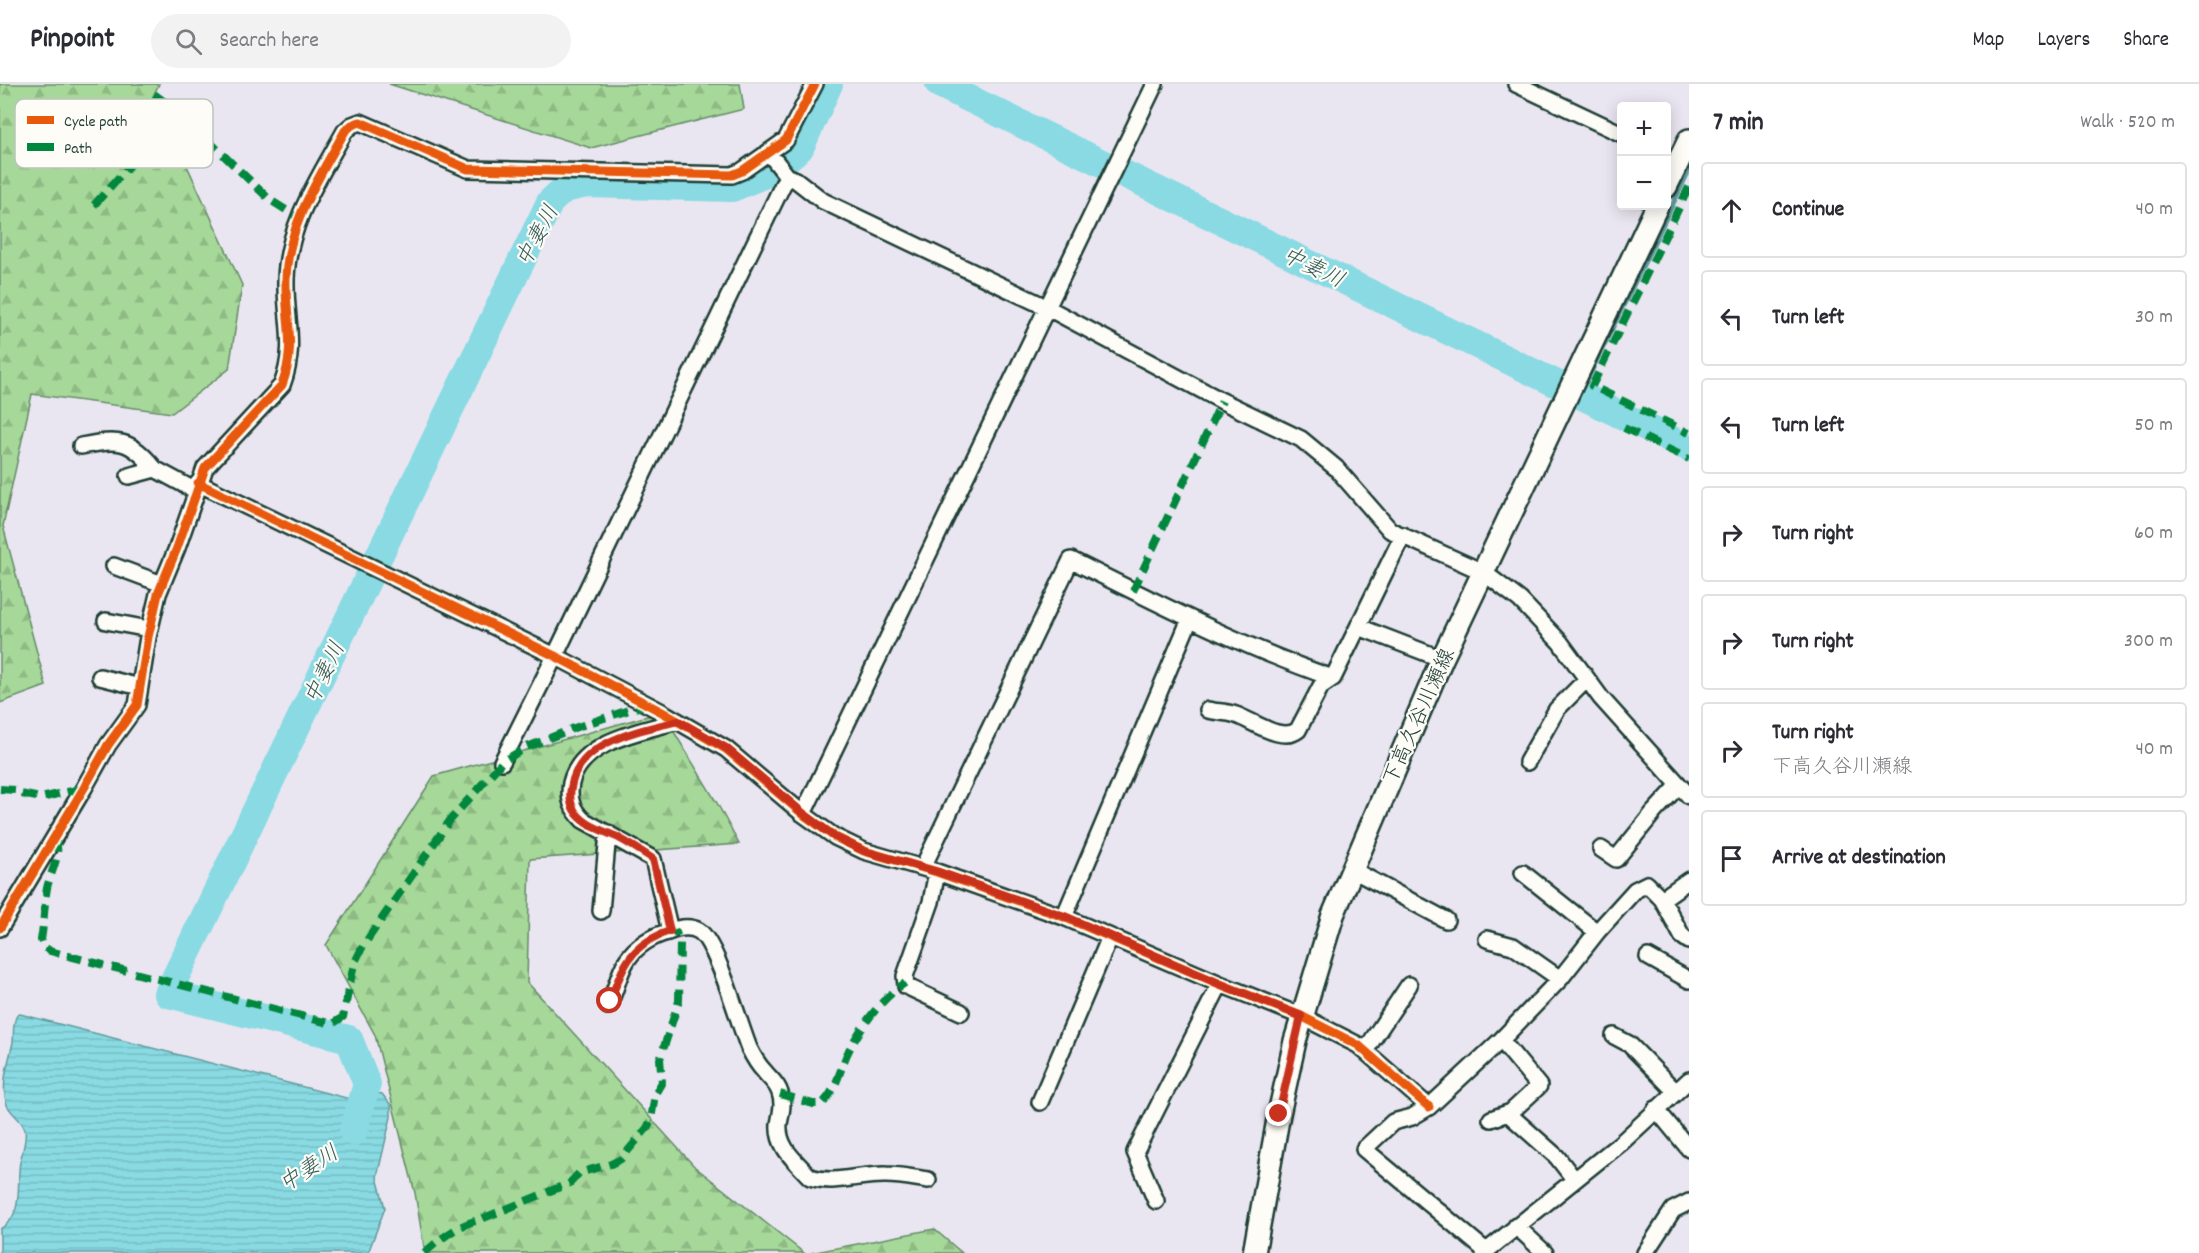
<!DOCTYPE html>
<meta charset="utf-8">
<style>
body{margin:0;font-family:Dekko,"Klee One",sans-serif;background:#f2f2f3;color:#2b2b33}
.controls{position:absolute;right:18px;top:18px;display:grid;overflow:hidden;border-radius:6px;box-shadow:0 3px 15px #0003}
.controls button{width:54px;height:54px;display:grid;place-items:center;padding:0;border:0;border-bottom:2px solid #e1e1e2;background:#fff;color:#2b2b33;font:30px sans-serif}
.stop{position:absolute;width:18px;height:18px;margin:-14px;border:4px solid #c8321e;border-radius:50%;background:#fff}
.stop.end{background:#c8321e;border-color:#fff;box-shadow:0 2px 6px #0008}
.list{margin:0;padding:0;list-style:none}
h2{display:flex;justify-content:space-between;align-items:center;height:78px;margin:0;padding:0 24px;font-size:26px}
h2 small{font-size:20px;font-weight:400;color:#7c7c81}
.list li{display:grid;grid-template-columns:39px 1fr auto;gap:18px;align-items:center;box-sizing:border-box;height:96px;margin:0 12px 12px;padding:0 12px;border:2px solid #e1e1e2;border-radius:6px}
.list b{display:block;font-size:22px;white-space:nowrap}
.list p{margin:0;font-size:20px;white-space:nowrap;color:#7c7c81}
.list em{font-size:20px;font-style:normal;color:#7c7c81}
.icon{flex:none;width:33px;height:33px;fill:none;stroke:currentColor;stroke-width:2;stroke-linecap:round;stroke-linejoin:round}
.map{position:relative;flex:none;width:1689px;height:1169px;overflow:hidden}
header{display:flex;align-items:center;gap:36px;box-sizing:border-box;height:84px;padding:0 30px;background:#fff;border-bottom:2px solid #e1e1e2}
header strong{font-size:28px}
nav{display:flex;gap:33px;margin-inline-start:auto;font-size:21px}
.search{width:420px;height:54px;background:#f2f2f3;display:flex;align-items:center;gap:15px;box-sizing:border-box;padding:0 21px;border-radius:33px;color:#7c7c81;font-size:22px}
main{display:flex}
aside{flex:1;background:#fff}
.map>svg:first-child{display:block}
</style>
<header>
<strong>Pinpoint</strong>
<div class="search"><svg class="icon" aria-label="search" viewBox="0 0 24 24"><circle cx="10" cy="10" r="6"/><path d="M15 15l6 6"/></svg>Search here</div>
<nav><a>Map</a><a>Layers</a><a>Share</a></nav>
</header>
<main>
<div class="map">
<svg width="1689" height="1169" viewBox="0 0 1689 1169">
<defs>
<pattern id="forest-firs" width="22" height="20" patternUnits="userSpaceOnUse" patternTransform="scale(1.5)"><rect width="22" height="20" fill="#a6d899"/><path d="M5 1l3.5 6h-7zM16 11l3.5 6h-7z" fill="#8eba84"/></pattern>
<pattern id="water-rules" width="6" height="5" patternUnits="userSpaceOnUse" patternTransform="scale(1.5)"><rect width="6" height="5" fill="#89dae3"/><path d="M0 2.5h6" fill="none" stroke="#76bcc3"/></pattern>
</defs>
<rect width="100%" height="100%" fill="#eae6f1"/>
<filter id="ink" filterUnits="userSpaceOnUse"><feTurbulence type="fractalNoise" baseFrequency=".0167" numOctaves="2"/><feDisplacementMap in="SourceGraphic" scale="12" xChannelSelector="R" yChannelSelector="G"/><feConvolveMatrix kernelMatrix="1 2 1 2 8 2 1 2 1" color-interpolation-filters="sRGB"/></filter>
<g filter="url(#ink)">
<path fill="url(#forest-firs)" stroke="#628a66" stroke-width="1.5" d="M 0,0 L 159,0 L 154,10 L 242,201 L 229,285 L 172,329 L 32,310 L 3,442 L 46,602 L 0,619 Z
M 389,0 L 740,0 L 744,25 L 591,64 Z
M 662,628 L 717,719 L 739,760 L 530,775 L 527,898 L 695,1083 L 804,1169 L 425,1169 L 415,1109 L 375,951 L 326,861 L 434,692 Z
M 934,1145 L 962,1169 L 811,1169 Z"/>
<path fill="url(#water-rules)" stroke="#5f9b9d" stroke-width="1.5" d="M 20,930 L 354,1016 L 372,1008 L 382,1010 L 391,1021 L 391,1033 L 377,1093 L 385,1124 L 368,1169 L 0,1169 L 0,1145 C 25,1131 16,1100 20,1078 C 22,1068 27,1056 25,1046 C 23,1036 11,1030 7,1021 C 0,999 9,978 13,958 C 14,949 12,940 17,931 Z"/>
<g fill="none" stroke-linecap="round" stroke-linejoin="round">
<path stroke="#5f9b9d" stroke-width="4.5" d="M 1580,311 L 1689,87"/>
<path stroke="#89dae3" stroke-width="28" d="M 939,0 L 1689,364
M 353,1048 L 367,1000 L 349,955 L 168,910 L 177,890 L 550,118 L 564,105 L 586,100 L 732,104 L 770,88 L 800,64 L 829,0"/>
<g stroke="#1f3d34" stroke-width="20">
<path id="street" d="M 1516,0 L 1622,50
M 769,69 L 787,92 L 796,96 L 823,117 L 1048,224 L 1222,317 L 1301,355 L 1336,384 L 1390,446 L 1483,488 L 1520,516 L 1560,558 L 1601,614 L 1689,712
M 81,362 C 119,355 129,354 155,385
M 129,392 L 155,385 L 196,407
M 198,399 L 555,572 L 662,628 L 726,665 L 803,730 L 835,753 L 864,767 L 937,788 L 1064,833 L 1220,900 L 1301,932 L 1358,961 L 1429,1023
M 114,482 L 162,500
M 106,537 L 149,545
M 1359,543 L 1442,575
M 100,593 L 140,603
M 1208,626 C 1217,628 1228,628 1236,631 C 1253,637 1282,659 1298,646 L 1321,602 L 1333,594 L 1403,451
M 502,678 L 555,572 L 787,92
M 1527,678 L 1557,625 L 1587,595
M 803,730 L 1155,0
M 1601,765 L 1616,775 L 1654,728 L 1679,701
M 923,783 L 1071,476 C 1156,518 1242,563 1333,594
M 1351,785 L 1446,836
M 937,788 L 931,818 L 905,892 L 906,902 L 961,928
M 1523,789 L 1597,848
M 1662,815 L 1689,796
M 601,827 L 608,749
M 1064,833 L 1190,535
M 0,844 L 84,704 L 108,661 L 137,621 L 148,553 L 158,510 L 177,464 L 205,384 L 282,301 C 297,261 285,236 286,196 C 287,141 319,94 345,47 L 352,41 L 360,38 L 468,85 L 732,91 L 742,87 L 786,56 L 815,0
M 670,847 L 653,775 L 583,736 C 572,725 568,715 571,699 C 581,656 643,647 678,637
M 1487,855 L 1513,862 L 1560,895
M 1648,873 L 1689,896
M 608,922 C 616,907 618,890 627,876 C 636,862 652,852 668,848 C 678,844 689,841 699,847 C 717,859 739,940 749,964 C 753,972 758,981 764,987 C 770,995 777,999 780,1009 C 784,1020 781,1029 779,1040 C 777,1064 796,1077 810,1093 C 834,1101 861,1090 886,1091 C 900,1091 914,1094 928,1096
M 1614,952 L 1629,960 L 1675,1007
M 1365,967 L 1409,901
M 1040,1018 L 1110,853
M 1656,1025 L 1689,1065
M 1511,1028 L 1512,1033 L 1557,1073 L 1574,1095
M 1491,1035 L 1511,1028 L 1539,1002 L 1501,956
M 1156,1117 L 1135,1068 L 1220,900
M 1516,1142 L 1545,1169
M 1486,1167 L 1364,1065 L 1393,1038 L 1412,1033 L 1429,1023 L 1501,956 L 1560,895 L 1597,848 L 1635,806 L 1647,800 L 1662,815 L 1682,852 L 1689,857
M 1484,1169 L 1622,1058 L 1689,996
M 1645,1169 L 1673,1126 L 1689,1118"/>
</g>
<g stroke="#1f3d34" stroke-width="26">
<path id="secondary" d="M 1666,103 L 1689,56
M 1254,1169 L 1279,1030 L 1295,957 L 1333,831 L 1442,575 L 1657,122"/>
</g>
<use href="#street" stroke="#fdfcf7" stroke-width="15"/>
<use href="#secondary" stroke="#fdfcf7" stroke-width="21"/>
<path stroke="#00873e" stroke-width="8" stroke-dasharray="15 8" stroke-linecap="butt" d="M 154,10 L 182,31 L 270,116 L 299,134
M 1689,103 L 1592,302 L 1689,349
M 94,121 L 154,54 L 182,31
M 1624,344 L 1689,375
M 1133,507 L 1222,317
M 0,705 L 15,706 L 21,710 L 41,714 L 84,704
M 55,753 C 62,772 51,786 47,804 C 44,821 44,839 41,856 L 43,862 L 50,867 L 332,940 L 343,933 L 354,880 L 363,862 L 451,735 L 502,678 L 525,664 L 574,644 L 647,620
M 780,1010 L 813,1020 L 822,1020 C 837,1006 840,984 849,966 C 863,940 881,915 905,899
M 424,1169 C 441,1155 457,1141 479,1136 L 570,1099 L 579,1089 L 611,1080 L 621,1075 L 647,1044 L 651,1036 L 655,1010 L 662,998 L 660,975 L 679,917 L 680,859 L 675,846"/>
<g stroke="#fdfcf7" stroke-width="13">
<path id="cycleway" d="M 198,399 L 555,572 L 662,628 L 726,665 L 803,730 L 835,753 L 864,767 L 937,788 L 1064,833 L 1220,900 L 1301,932 L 1358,961 L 1429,1023
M 0,844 L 84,704 L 108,661 L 137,621 L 148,553 L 158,510 L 177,464 L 205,384 L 282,301 C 297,261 285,236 286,196 C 287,141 319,94 345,47 L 352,41 L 360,38 L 468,85 L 732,91 L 742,87 L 786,56 L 815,0"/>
</g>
<use href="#cycleway" stroke="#e8590c" stroke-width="9"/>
</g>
</g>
<g fill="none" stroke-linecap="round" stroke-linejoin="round" filter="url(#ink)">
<path stroke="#c8321e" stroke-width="8" d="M 610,917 C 623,881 632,859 670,847 L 653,775 C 641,767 630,760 617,753 C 604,747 587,742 577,730 C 571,723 569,714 571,704 C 578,656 640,647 678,637 L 726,664 L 804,730 L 835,753 L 864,767 L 938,788 L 1064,832 L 1220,900 L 1301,932 L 1279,1030"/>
</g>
<g text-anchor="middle" stroke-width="4.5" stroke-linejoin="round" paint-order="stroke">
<g font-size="21" fill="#1f3d34" stroke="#fdfcf7">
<text transform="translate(1418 632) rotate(-66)" y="7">下高久谷川瀬線</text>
</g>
<g font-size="22" font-style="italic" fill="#345c57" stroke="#fdfcf7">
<text transform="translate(536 151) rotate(-62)" y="8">中妻川</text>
<text transform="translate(1314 182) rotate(26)" y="8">中妻川</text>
<text transform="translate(323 588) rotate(-64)" y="8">中妻川</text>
<text transform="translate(308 1083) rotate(-33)" y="8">中妻川</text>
</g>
</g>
<rect x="15" y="15" width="198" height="69" rx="9" fill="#fdfcf7" stroke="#bac3bc" stroke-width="1.5"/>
<rect x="27" y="32" width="27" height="8" fill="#e8590c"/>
<rect x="27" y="59" width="27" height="8" fill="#00873e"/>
<g font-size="16" fill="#1f3d34">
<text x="64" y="42">Cycle path</text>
<text x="64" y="69">Path</text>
</g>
</svg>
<div class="controls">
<button>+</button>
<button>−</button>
</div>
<div class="stop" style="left:610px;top:917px"></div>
<div class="stop end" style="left:1279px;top:1030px"></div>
</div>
<aside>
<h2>7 min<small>Walk · 520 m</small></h2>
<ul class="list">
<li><svg class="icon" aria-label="ahead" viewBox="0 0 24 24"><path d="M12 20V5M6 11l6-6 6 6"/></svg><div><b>Continue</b></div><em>40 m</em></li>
<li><svg class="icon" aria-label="left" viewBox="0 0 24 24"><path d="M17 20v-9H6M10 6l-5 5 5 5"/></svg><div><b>Turn left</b></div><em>30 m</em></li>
<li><svg class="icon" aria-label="left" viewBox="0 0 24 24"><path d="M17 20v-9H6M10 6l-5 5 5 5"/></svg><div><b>Turn left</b></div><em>50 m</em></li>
<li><svg class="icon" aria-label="right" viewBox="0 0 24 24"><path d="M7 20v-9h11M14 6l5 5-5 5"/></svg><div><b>Turn right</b></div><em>60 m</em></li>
<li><svg class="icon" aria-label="right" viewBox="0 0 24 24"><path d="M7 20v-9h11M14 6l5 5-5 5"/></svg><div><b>Turn right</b></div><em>300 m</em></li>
<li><svg class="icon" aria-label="right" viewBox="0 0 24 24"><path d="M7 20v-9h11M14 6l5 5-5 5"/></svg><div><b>Turn right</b><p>下高久谷川瀬線</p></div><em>40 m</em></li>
<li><svg class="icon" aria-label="arrive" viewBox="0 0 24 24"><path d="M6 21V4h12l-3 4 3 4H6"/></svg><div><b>Arrive at destination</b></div></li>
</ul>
</aside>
</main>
